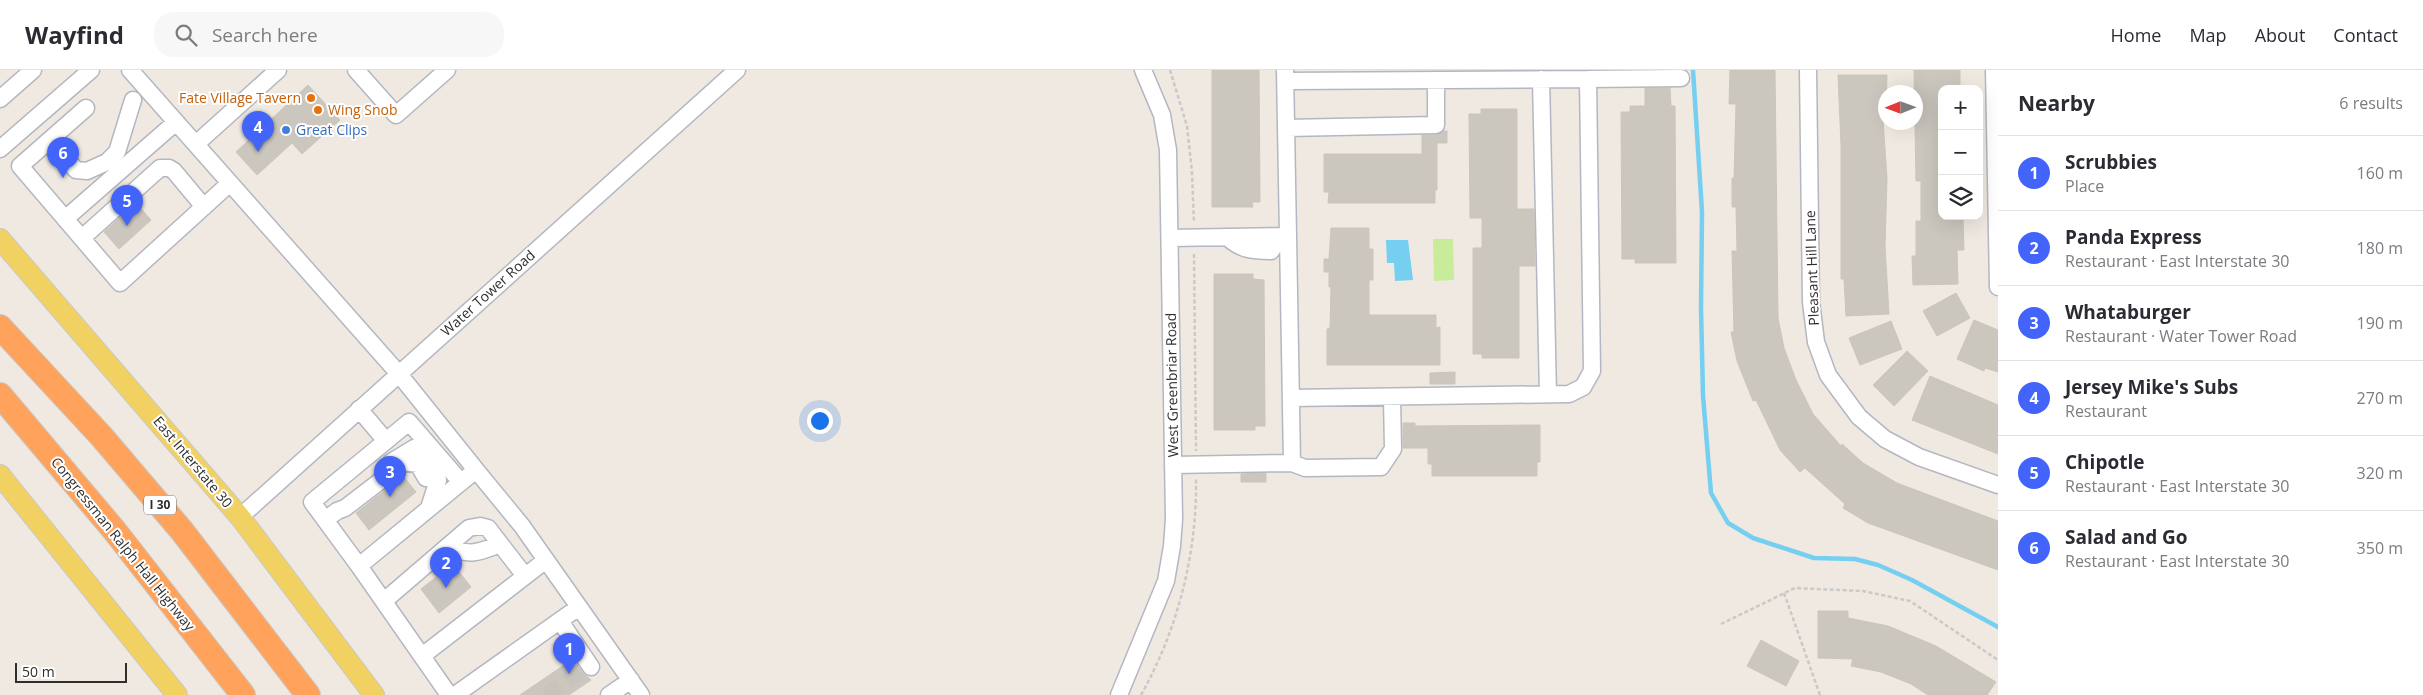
<!DOCTYPE html>
<meta charset="utf-8">
<style>
body{margin:0;font-family:"Open Sans",sans-serif;background:#f7f7f7;color:#2b2b33}
.controls{position:absolute;right:15px;top:15px;display:grid;overflow:hidden;border-radius:10px;box-shadow:0 5px 20px #0002}
.controls button{width:45px;height:45px;display:grid;place-items:center;padding:0;border:0;border-bottom:1px solid #e1e1e2;background:#fff;color:#2b2b33;font:25px sans-serif}
.compass{position:absolute;left:1878px;top:15px;width:45px;height:45px;border-radius:50%;background:#fff;box-shadow:0 5px 20px #0002;rotate:269deg}
.scale{position:absolute;left:15px;bottom:12px;width:112px;box-sizing:border-box;padding-left:5px;border:2px solid #2e2e2e;border-top:0;font-size:14px;line-height:18px;white-space:nowrap;color:#2e2e2e;-webkit-text-stroke:4px #fff;paint-order:stroke}
.you{position:absolute;left:819px;top:350px;width:18px;height:18px;margin:-12px;border:4px solid #fff;border-radius:50%;background:#1a73e8;box-shadow:0 0 0 8px #1a73e833}
.badge{display:grid;place-items:center;width:32px;height:32px;border-radius:50%;background:#4264fb;color:#fff;font-size:16px;font-weight:700}
.pin{position:absolute;translate:-50% -41px;filter:drop-shadow(0 1px 2px #0008)}
.pin::after{content:'';position:absolute;top:26px;width:18px;height:15px;background:inherit;clip-path:polygon(0 0,100% 0,50% 100%)}
.list{margin:0;padding:0;list-style:none}
h2{display:flex;justify-content:space-between;align-items:center;height:65px;margin:0;padding:0 20px;font-size:21px}
h2 small{font-size:16px;font-weight:400;color:#7c7c81}
.list li{display:grid;grid-template-columns:32px 1fr auto;gap:15px;align-items:center;box-sizing:border-box;height:75px;padding:0 20px;border-top:1px solid #e1e1e2}
.list b{display:block;font-size:19px;white-space:nowrap}
.list p{margin:0;font-size:16px;white-space:nowrap;color:#7c7c81}
.list em{font-size:16px;font-style:normal;color:#7c7c81}
.icon{flex:none;width:28px;height:28px;fill:none;stroke:currentColor;stroke-width:2;stroke-linecap:round;stroke-linejoin:round}
.map{position:relative;flex:none;width:1998px;height:625px;overflow:hidden}
header{display:flex;align-items:center;gap:30px;box-sizing:border-box;height:70px;padding:0 25px;background:#fff;border-bottom:1px solid #e1e1e2}
header strong{font-size:24px}
nav{display:flex;gap:28px;margin-inline-start:auto;font-size:18px}
.search{width:350px;height:45px;background:#f7f7f7;display:flex;align-items:center;gap:12px;box-sizing:border-box;padding:0 18px;border-radius:20px;color:#7c7c81;font-size:19px}
main{display:flex}
aside{flex:1;background:#fff}
.map>svg:first-child{display:block}
</style>
<header>
<strong>Wayfind</strong>
<div class="search"><svg class="icon" aria-label="search" viewBox="0 0 24 24"><circle cx="10" cy="10" r="6"/><path d="M15 15l6 6"/></svg>Search here</div>
<nav><a>Home</a><a>Map</a><a>About</a><a>Contact</a></nav>
</header>
<main>
<div class="map">
<svg width="1998" height="625" viewBox="0 0 1998 625">
<rect width="100%" height="100%" fill="#efe9e1"/>
<path fill="#c9ec9a" d="M 1433,169 L 1453,169 L 1454,210 L 1434,211 Z"/>
<path fill="#75cff0" d="M 1386,170 L 1408,170 L 1413,210 L 1395,211 L 1394,193 L 1387,193 Z"/>
<g fill="none" stroke-linecap="round" stroke-linejoin="round">
<path stroke="#75cff0" stroke-width="4.5" d="M 1693,0 L 1702,142 L 1701,238 L 1703,326 L 1711,423 L 1728,453 L 1753,468 L 1814,488 L 1855,489 L 1878,495 L 1912,510 L 1998,557"/>
</g>
<path fill="#cbc7bf" stroke="#cbc5ba" d="M 1212,0 L 1259,0 L 1260,132 L 1252,132 L 1253,137 L 1212,137 Z
M 1730,0 L 1775,0 L 1778,248 L 1784,278 L 1796,310 L 1813,344 L 1841,376 L 1842,374 L 1863,393 L 1897,413 L 1998,451 L 1998,500 L 1868,453 L 1843,438 L 1845,434 L 1805,398 L 1800,402 L 1780,380 L 1756,330 L 1753,331 L 1737,291 L 1731,262 L 1734,262 L 1732,181 L 1737,181 L 1736,137 L 1732,137 L 1732,108 L 1734,108 L 1736,34 L 1729,34 Z
M 1914,0 L 1960,0 L 1960,19 L 1942,19 L 1942,150 L 1963,150 L 1964,180 L 1957,180 L 1958,214 L 1913,215 L 1912,186 L 1916,186 L 1916,151 L 1921,151 L 1921,111 L 1916,111 Z
M 1838,5 L 1887,5 L 1886,35 L 1882,35 L 1887,108 L 1885,176 L 1889,244 L 1846,246 L 1844,209 L 1841,209 L 1841,75 Z
M 308,15 L 340,50 L 302,84 L 292,73 L 257,105 L 236,82 Z
M 1645,18 L 1670,18 L 1671,36 L 1675,36 L 1676,193 L 1635,193 L 1635,189 L 1622,189 L 1621,42 L 1630,42 L 1630,36 L 1645,36 Z
M 1481,39 L 1517,39 L 1517,139 L 1534,139 L 1535,196 L 1519,196 L 1519,288 L 1482,288 L 1482,284 L 1473,284 L 1473,178 L 1482,178 L 1482,148 L 1470,148 L 1469,44 L 1481,44 Z
M 1443,61 L 1447,61 L 1447,73 L 1437,73 L 1437,120 L 1435,120 L 1435,133 L 1328,133 L 1329,122 L 1324,122 L 1324,84 L 1422,84 L 1422,65 L 1437,65 Z
M 136,133 L 151,150 L 119,179 L 104,162 Z
M 1331,158 L 1369,158 L 1369,179 L 1373,179 L 1373,210 L 1369,210 L 1369,245 L 1436,245 L 1436,258 L 1440,257 L 1440,295 L 1327,295 L 1327,259 L 1330,258 L 1331,217 L 1329,217 L 1329,202 L 1324,202 L 1324,189 L 1329,189 Z
M 1214,204 L 1253,204 L 1253,209 L 1264,210 L 1265,356 L 1255,356 L 1255,360 L 1214,360 Z
M 1956,223 L 1970,248 L 1937,266 L 1923,241 Z
M 1974,250 L 1998,260 L 1998,302 L 1985,298 L 1984,301 L 1957,289 Z
M 1891,251 L 1902,279 L 1860,295 L 1849,268 Z
M 1907,281 L 1928,301 L 1894,336 L 1873,315 Z
M 1455,302 L 1455,314 L 1430,314 L 1430,303 Z
M 1930,306 L 1998,335 L 1998,384 L 1912,350 Z
M 1403,353 L 1415,353 L 1415,356 L 1540,355 L 1540,392 L 1537,392 L 1537,406 L 1432,406 L 1432,394 L 1428,394 L 1428,378 L 1403,378 Z
M 1266,403 L 1266,412 L 1241,412 L 1241,404 Z
M 403,406 L 416,422 L 369,460 L 356,443 Z
M 453,494 L 471,517 L 439,543 L 421,519 Z
M 1818,541 L 1848,541 L 1848,548 L 1888,556 L 1936,576 L 1996,612 L 1987,625 L 1928,625 L 1911,614 L 1881,602 L 1851,596 L 1853,589 L 1818,588 Z
M 1761,570 L 1799,591 L 1786,616 L 1747,596 Z
M 573,589 L 583,603 L 591,610 L 569,625 L 520,625 Z"/>
<g fill="none" stroke-linecap="round" stroke-linejoin="round">
<path stroke="#c8c4bd" stroke-width="16" stroke-dasharray="16 8" stroke-linecap="butt" d="M 547,625 L 584,599"/>
<g stroke="#b4b7c1" stroke-width="19">
<path id="minor" d="M 130,0 L 399,304 L 476,400 L 359,496 L 312,432 L 386,371 L 359,339
M 356,0 L 396,45 L 447,0
M 1808,0 L 1811,232 L 1816,272 L 1828,305 L 1859,347 L 1885,369 L 1919,387 L 1998,415
M 1994,0 L 1998,217
M 1541,9 L 1548,324
M 1588,9 L 1681,8
M 1286,11 L 1588,9 L 1592,301 L 1583,317 L 1569,324 L 1291,328
M 0,29 L 33,0
M 86,38 L 20,96 L 120,213 L 230,113
M 1286,58 L 1436,55 L 1436,10
M 50,70 L 76,100 L 87,101 L 107,92 L 117,82 L 133,30
M 196,74 L 278,0
M 0,79 L 91,0
M 65,149 L 176,52
M 1227,167 C 1241,180 1252,181 1271,181 L 1281,166
M 82,168 L 160,98 L 169,98 L 174,101 L 204,137
M 1170,168 L 1288,166 L 1285,0
M 386,371 L 409,352 L 460,411
M 391,392 L 414,378 L 421,381
M 428,392 L 438,410 L 430,435
M 1292,393 L 1305,398 L 1381,397 L 1393,379 L 1392,328
M 1173,395 L 1292,393 L 1288,166
M 476,400 L 522,456 L 641,625
M 240,447 L 737,0
M 325,450 L 337,441 L 345,438 L 405,392 L 418,394 L 426,408
M 447,477 C 470,486 478,483 500,474
M 359,496 L 449,625
M 384,531 L 469,458 L 480,456 L 488,458 L 525,506
M 560,551 L 591,597
M 422,586 L 546,490
M 455,625 L 579,537
M 609,625 L 631,610
M 1119,625 L 1166,511 L 1172,476 L 1174,449 L 1168,80 L 1162,45 L 1143,0"/>
</g>
<g stroke="#c9c9c9" stroke-width="22">
<path id="major" d="M 0,169 L 240,447 L 374,625
M 0,405 L 177,625"/>
</g>
<g stroke="#c9c9c9" stroke-width="26">
<path id="highway" d="M 0,257 L 102,367 L 182,461 L 308,625
M 0,325 L 114,460 L 243,625"/>
</g>
<path stroke="#c9c9c9" stroke-width="2.5" stroke-dasharray="4 2.5" stroke-linecap="butt" d="M 1170,0 L 1187,56 L 1192,102 L 1194,153
M 1194,184 L 1196,381
M 1784,523 L 1820,625
M 1721,554 L 1795,518 L 1863,521 L 1910,531 L 1998,590
M 1141,625 C 1178,559 1197,484 1196,409"/>
<use href="#minor" stroke="#fff" stroke-width="16"/>
<use href="#major" stroke="#f2d163" stroke-width="20"/>
<use href="#highway" stroke="#ffa35c" stroke-width="24"/>
</g>
<g fill="#e8710a" stroke="#fff" stroke-width="2">
<circle cx="311" cy="28" r="5"/>
<circle cx="318" cy="40" r="5"/>
</g>
<circle fill="#3f7fe0" stroke="#fff" stroke-width="2" cx="286" cy="60" r="5"/>
<g text-anchor="middle" stroke-width="4" stroke-linejoin="round" paint-order="stroke">
<rect fill="#fff" stroke="#6d6d6d" stroke-width="1" x="144" y="425.5" width="32" height="19" rx="4"/>
<g font-size="12" font-weight="bold" fill="#2e2e2e">
<text x="160" y="439">I 30</text>
</g>
<g font-size="14" fill="#c56008" stroke="#fff" text-anchor="end">
<text x="301" y="33">Fate Village Tavern</text>
<text x="328" y="45" text-anchor="start">Wing Snob</text>
</g>
<g font-size="14" fill="#366cbe" stroke="#fff" text-anchor="start">
<text x="296" y="65">Great Clips</text>
</g>
<g font-size="14" fill="#2e2e2e" stroke="#fff">
<text transform="translate(1812 198) rotate(-92)" y="5">Pleasant Hill Lane</text>
<text transform="translate(488 223) rotate(-42)" y="5">Water Tower Road</text>
<text transform="translate(1172 315) rotate(-91)" y="5">West Greenbriar Road</text>
<text transform="translate(193 392) rotate(50)" y="5">East Interstate 30</text>
<text transform="translate(123 474) rotate(51)" y="5">Congressman Ralph Hall Highway</text>
</g>
</g>
</svg>
<div class="controls">
<button>+</button>
<button>−</button>
<button><svg class="icon" aria-label="layers" viewBox="0 0 24 24"><path d="M12 4l9 5-9 5-9-5zM3 14l9 5 9-5"/></svg></button>
</div>
<svg class="compass" viewBox="-18 -18 36 36"><path d="M0-13l5 13h-10z" fill="#e53935"/><path d="M0 13l5-13h-10z" fill="#7c7c81"/></svg>
<div class="scale">50 m</div>
<div class="you"></div>
<div class="pin badge" style="left:569px;top:604px">1</div>
<div class="pin badge" style="left:446px;top:518px">2</div>
<div class="pin badge" style="left:390px;top:427px">3</div>
<div class="pin badge" style="left:258px;top:82px">4</div>
<div class="pin badge" style="left:127px;top:156px">5</div>
<div class="pin badge" style="left:63px;top:108px">6</div>
</div>
<aside>
<h2>Nearby<small>6 results</small></h2>
<ul class="list">
<li><span class="badge">1</span><div><b>Scrubbies</b><p>Place</p></div><em>160 m</em></li>
<li><span class="badge">2</span><div><b>Panda Express</b><p>Restaurant · East Interstate 30</p></div><em>180 m</em></li>
<li><span class="badge">3</span><div><b>Whataburger</b><p>Restaurant · Water Tower Road</p></div><em>190 m</em></li>
<li><span class="badge">4</span><div><b>Jersey Mike's Subs</b><p>Restaurant</p></div><em>270 m</em></li>
<li><span class="badge">5</span><div><b>Chipotle</b><p>Restaurant · East Interstate 30</p></div><em>320 m</em></li>
<li><span class="badge">6</span><div><b>Salad and Go</b><p>Restaurant · East Interstate 30</p></div><em>350 m</em></li>
</ul>
</aside>
</main>
